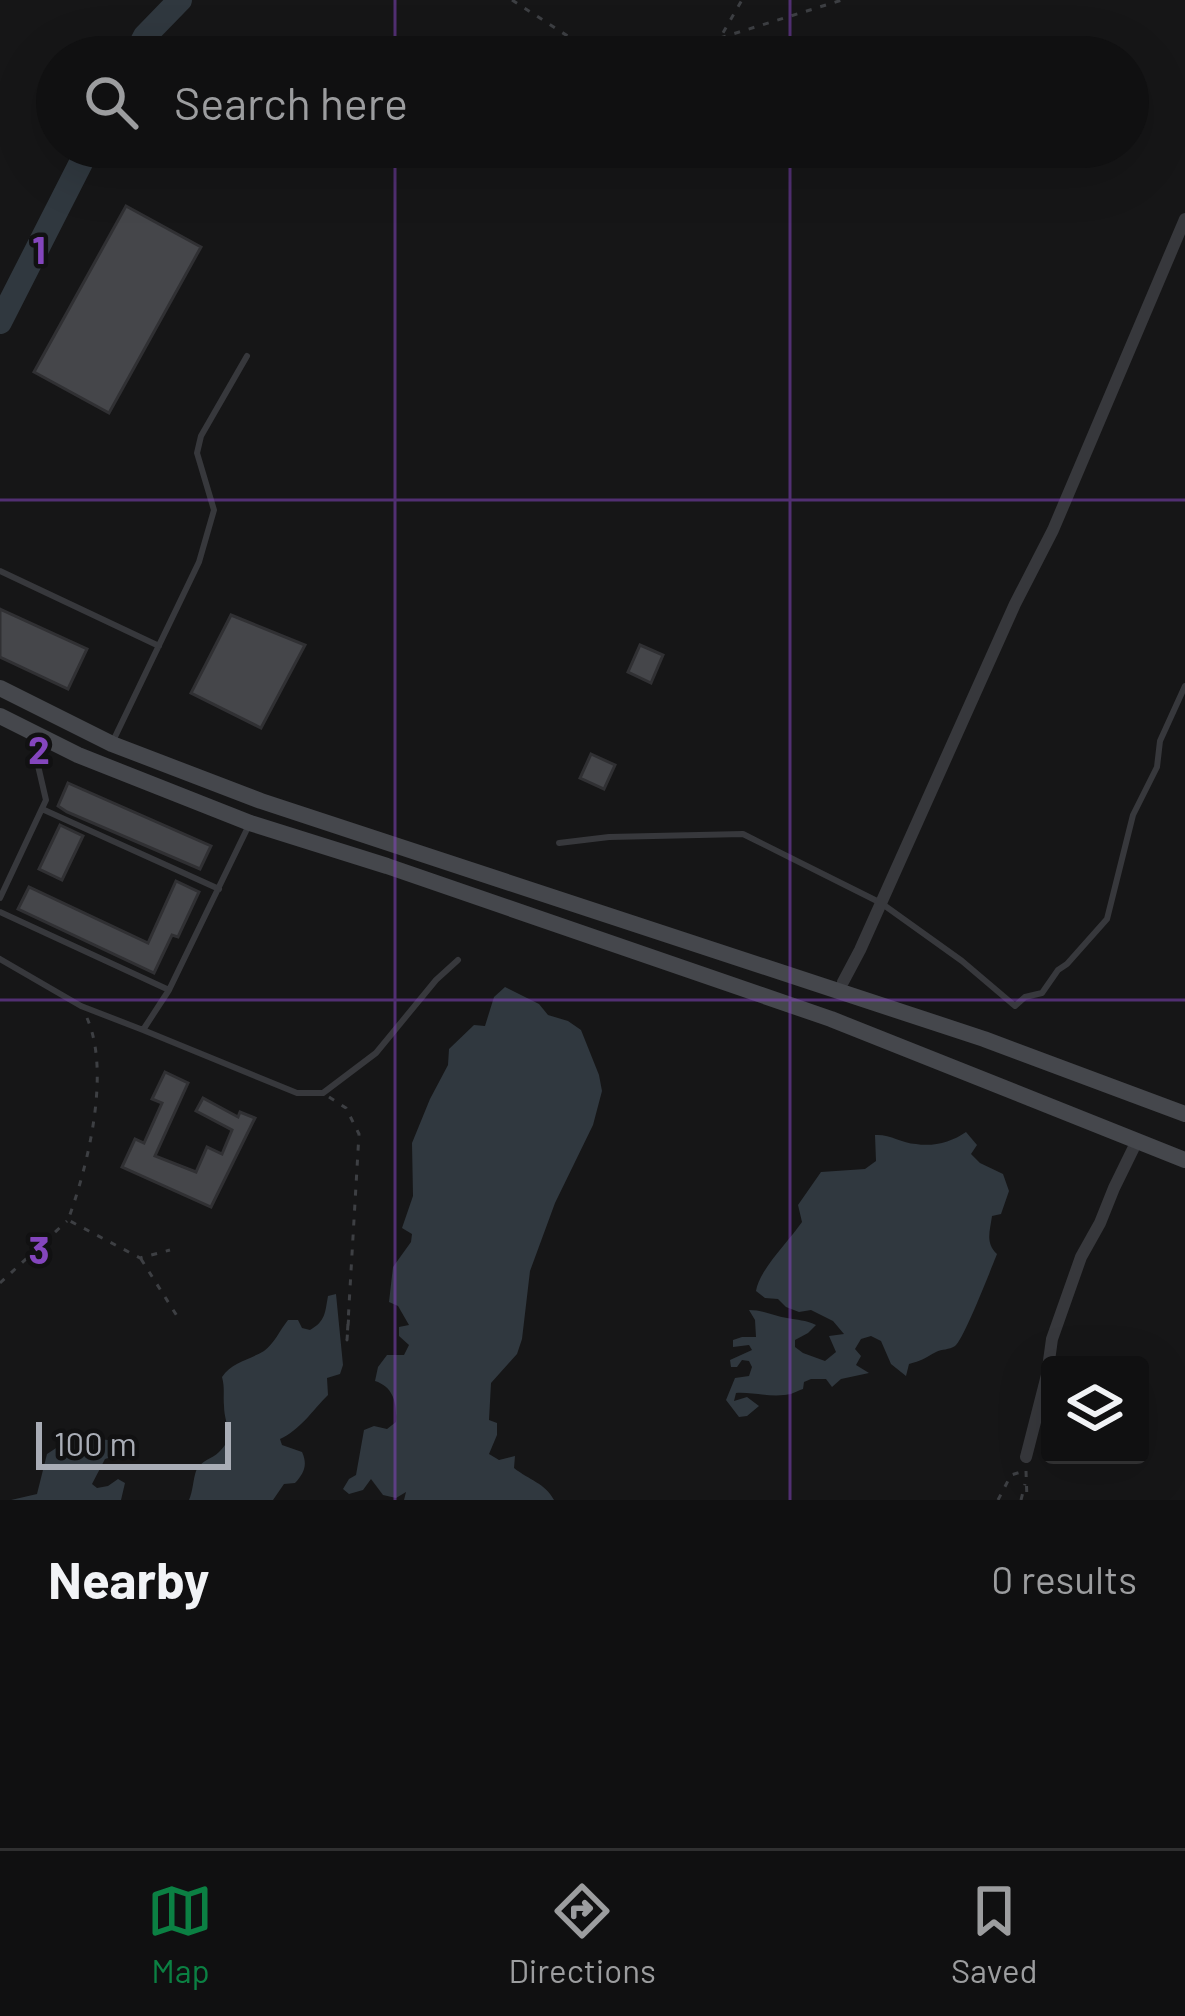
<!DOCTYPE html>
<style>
body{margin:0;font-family:Barlow,sans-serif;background:#19191a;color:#f1f3f6}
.controls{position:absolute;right:36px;bottom:36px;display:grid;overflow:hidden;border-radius:12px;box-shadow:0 12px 48px #0002}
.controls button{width:108px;height:108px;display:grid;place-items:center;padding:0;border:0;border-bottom:3px solid #303031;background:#101011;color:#f1f3f6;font:60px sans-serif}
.scale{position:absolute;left:36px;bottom:30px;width:195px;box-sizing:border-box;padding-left:12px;border:6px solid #a9adb6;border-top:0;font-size:33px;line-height:42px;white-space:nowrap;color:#a9adb6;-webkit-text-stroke:9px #111112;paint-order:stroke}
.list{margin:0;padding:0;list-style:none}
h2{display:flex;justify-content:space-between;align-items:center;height:156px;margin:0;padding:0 48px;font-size:51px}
h2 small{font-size:39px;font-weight:400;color:#9c9d9f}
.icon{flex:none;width:66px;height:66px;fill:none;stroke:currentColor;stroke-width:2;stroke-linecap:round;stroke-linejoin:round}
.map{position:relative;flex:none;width:1185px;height:1500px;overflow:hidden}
.search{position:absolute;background:#101011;box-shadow:0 12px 48px #0002;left:36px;right:36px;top:36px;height:132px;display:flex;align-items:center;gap:30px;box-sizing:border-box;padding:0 42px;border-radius:66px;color:#9c9d9f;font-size:45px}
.sheet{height:348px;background:#101011}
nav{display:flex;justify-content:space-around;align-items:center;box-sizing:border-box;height:168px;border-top:3px solid #303031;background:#101011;font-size:33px;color:#9c9d9f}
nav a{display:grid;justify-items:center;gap:6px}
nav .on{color:#0b8043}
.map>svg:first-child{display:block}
</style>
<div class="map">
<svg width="1185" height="1500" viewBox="0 0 1185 1500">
<rect width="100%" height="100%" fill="#161617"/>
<path fill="#30383f" d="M 505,987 L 539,1004 L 548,1015 L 568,1021 L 581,1030 L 599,1075 L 602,1091 L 593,1125 L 555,1203 L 530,1271 L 522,1339 L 517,1354 L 491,1383 L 489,1420 L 497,1423 L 497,1435 L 489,1454 L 499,1460 L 515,1456 L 514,1468 C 529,1480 545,1483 554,1500 L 404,1500 L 406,1492 L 396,1498 L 383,1495 L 371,1479 L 363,1490 L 349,1494 L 343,1489 L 349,1479 L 356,1475 L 364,1430 L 374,1426 L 387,1429 L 396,1422 C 397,1404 394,1387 375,1381 L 378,1367 L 387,1355 L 404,1355 L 409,1345 L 399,1336 L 399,1327 L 409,1325 L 398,1306 L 389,1302 L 393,1267 L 411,1242 L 412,1234 L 402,1228 L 413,1196 L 412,1143 L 430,1099 L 448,1065 L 449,1049 L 474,1025 L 485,1026 L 494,997 Z
M 966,1132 L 977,1145 L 971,1154 L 980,1163 L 1003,1174 L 1009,1191 L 1001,1214 L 992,1216 C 990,1231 985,1243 997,1254 C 991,1269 963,1341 955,1346 C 949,1350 942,1349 936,1352 C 925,1358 921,1361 909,1364 L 906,1376 L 891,1364 L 881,1341 L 871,1336 L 861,1339 L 855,1349 L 861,1356 L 856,1365 L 869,1373 L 841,1379 L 832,1387 L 826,1379 L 811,1379 L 804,1382 L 803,1389 C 797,1391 791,1395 784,1395 C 769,1397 752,1392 736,1393 L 734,1401 L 747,1397 L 759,1406 L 747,1416 L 739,1417 L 726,1400 L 735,1378 L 749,1376 L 752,1367 L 749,1361 L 742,1360 L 737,1367 L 731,1367 L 730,1360 L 752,1350 L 749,1345 L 733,1347 L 733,1340 L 742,1337 L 756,1337 L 755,1320 L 749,1310 C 764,1310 774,1316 787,1318 C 798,1320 805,1320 816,1325 L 808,1333 L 795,1340 L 795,1347 L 803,1353 L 825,1361 L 836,1352 L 829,1336 L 844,1334 L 833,1321 L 811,1310 L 799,1312 L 786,1307 L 778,1299 L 765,1298 L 756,1291 C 759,1270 789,1241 802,1222 L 798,1205 L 821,1172 L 865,1169 L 876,1161 L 875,1135 C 890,1134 901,1143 916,1144 C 933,1147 952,1142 966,1132 Z
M 336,1294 L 343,1365 L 340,1374 L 327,1378 L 328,1395 C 312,1411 300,1430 280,1439 L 282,1445 L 302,1452 C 308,1465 304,1473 295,1483 L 284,1484 L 273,1500 L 189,1500 C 193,1491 193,1480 196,1471 C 201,1460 212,1459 219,1452 C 236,1437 224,1424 224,1406 C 223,1395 225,1388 222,1377 C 232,1362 249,1360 264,1351 C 274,1344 280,1330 288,1320 L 298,1320 L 302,1328 L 310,1330 C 326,1321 325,1312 328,1296 Z
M 86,1433 L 98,1439 L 119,1441 L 122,1448 L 115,1456 L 105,1459 L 92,1484 L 97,1488 L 108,1486 L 118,1479 L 125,1483 L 121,1500 L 11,1500 L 37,1494 L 47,1454 L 76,1435 Z"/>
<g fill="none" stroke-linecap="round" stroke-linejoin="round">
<path stroke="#30383f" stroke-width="24" d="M 134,57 L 145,36 L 180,0
M 0,322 L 89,147"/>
</g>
<path fill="#45464a" stroke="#303033" stroke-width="3" d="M 126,206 L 201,247 L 109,413 L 34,372 Z
M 0,609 L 87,649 L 68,689 L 0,657 Z
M 231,615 L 305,645 L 261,728 L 191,693 Z
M 640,645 L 663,655 L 651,683 L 628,672 Z
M 591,754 L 615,765 L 604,789 L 580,778 Z
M 68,783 L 211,846 L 200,869 L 67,812 L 58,806 Z
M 60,825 L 83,836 L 62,880 L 39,869 Z
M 176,881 L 199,892 L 178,937 L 172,935 L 154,973 L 18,909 L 29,887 L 148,943 Z
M 165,1072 L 188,1083 L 155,1156 L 196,1172 L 207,1147 L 222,1154 L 232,1130 L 196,1111 L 203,1098 L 238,1117 L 240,1112 L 255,1118 L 211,1207 L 122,1167 L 135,1139 L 144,1143 L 162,1103 L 152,1099 Z"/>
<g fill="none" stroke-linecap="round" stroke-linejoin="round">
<path stroke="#3d3f43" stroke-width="3" stroke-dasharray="6 9" stroke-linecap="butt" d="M 512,0 L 600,57
M 720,38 L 842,0
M 686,57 L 720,38 L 742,0
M 87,1018 C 111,1072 88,1166 68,1220 L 140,1258 L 170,1250
M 329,1097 L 346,1108 L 359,1134 L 347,1340 L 349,1313
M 141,1259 L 177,1316
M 0,1283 L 67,1221
M 1026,1471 L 1027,1500
M 998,1500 L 1011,1475 L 1024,1471
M 1021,1500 L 1025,1484"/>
<path stroke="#37383c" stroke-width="6" d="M 0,571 L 159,646
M 113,741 L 199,562 L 214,510 L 197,453 L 201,436 L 247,356
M 42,809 L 219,889
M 559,843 L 609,837 L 743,834 L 881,903 L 962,961 L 1015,1006 L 1025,997 L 1042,993 L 1058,970 L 1067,964 L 1107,919 L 1133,815 L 1157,767 L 1160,741 L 1185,686
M 0,898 L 46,800 L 36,757 L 43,741
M 0,912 L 169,990
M 0,959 L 81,1006 L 143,1030 L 169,990 L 249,825
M 143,1030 L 297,1093 L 323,1093 L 376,1053 L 436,980 L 458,960"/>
<path stroke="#37383c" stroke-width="12" d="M 843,982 L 860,950 L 1015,604 L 1053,530 L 1185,219
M 1026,1457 L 1047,1375 L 1052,1339 L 1081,1257 L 1100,1223 L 1114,1188 L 1137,1141"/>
<path stroke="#45474c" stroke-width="16" d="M 0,688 L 112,744 L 261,801 L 984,1039 L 1185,1114
M 0,716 L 78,755 L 250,823 L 387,866 L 831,1019 L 1185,1160"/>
</g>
<path fill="none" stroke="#8446bd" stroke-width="3" stroke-opacity="0.55" d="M 395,0 L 395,57M 790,0 L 790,57M 395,147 L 395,1500M 790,147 L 790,1500M 0,500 L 1185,500M 0,1000 L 1185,1000"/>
<g font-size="39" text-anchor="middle" font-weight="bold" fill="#8446bd" stroke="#111112" stroke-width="9" stroke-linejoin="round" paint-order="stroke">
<text x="39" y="264">1</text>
<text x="39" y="764">2</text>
<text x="39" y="1264">3</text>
</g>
</svg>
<div class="controls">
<button><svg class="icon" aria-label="layers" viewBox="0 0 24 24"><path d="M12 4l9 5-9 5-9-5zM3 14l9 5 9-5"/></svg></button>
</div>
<div class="scale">100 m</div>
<div class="search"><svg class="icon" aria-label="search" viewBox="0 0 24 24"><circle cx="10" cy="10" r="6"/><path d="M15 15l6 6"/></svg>Search here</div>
</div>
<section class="sheet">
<h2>Nearby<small>0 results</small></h2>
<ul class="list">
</ul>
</section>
<nav>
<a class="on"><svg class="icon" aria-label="map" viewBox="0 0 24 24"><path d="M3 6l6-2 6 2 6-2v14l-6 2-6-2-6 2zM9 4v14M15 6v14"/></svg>Map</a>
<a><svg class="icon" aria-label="directions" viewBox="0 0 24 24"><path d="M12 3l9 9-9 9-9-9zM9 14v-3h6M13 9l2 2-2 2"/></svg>Directions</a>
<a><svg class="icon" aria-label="saved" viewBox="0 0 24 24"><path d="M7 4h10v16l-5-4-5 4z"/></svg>Saved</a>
</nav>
